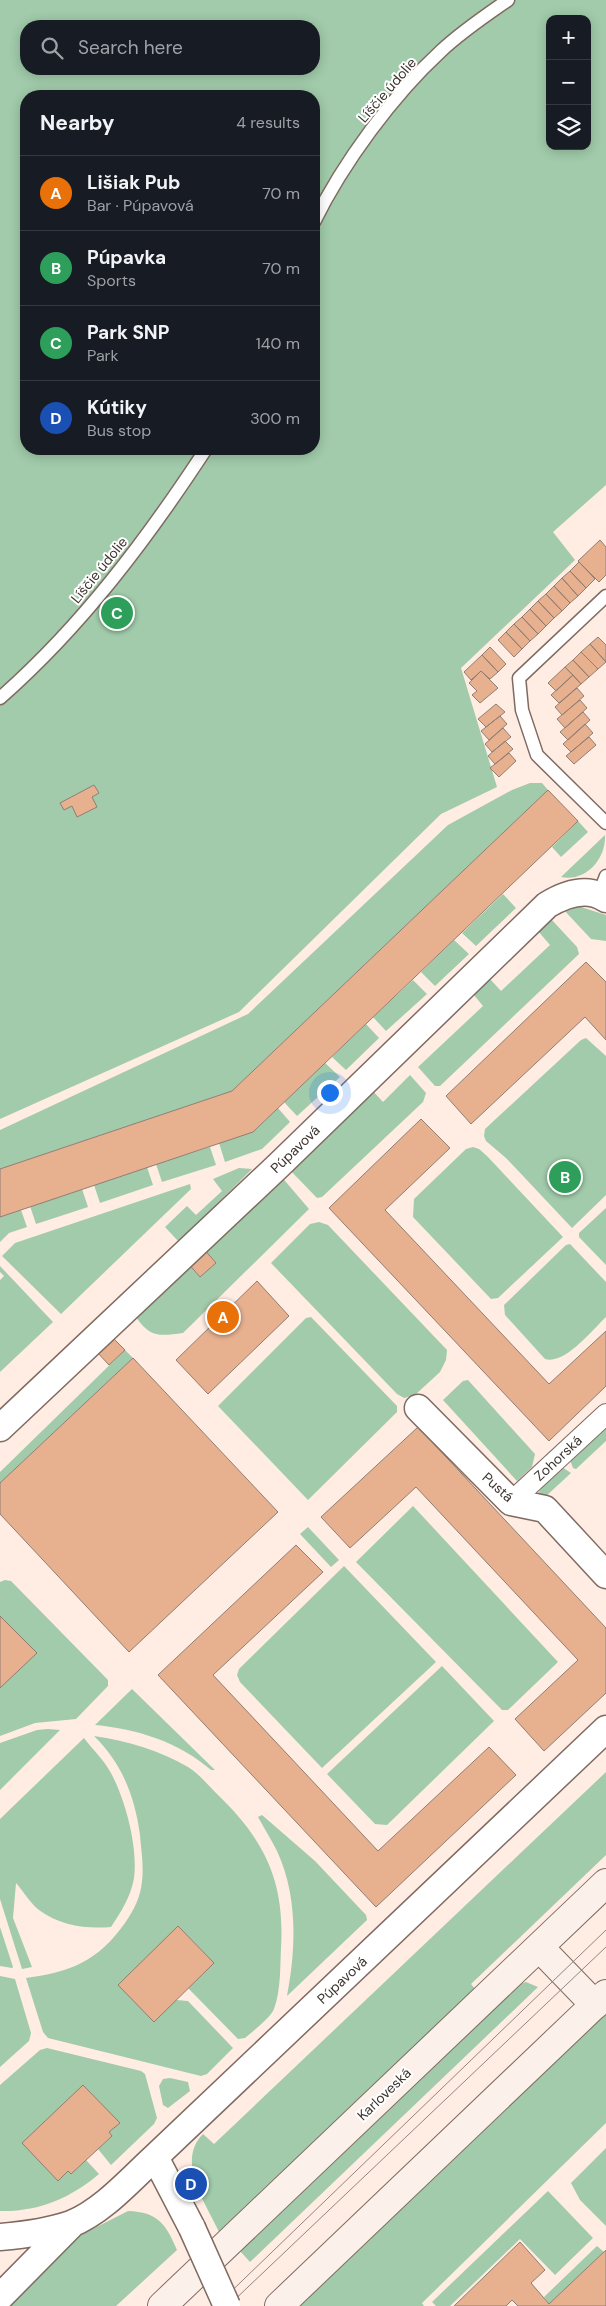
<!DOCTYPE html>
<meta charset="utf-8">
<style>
body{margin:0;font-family:"DM Sans",sans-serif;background:#20242c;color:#f1f3f6}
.controls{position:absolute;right:15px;top:15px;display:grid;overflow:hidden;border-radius:10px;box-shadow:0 2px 12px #0003}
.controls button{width:45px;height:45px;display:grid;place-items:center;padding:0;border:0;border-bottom:1px solid #363941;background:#171b24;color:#f1f3f6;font:25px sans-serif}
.you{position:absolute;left:329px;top:1092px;width:18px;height:18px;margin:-12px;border:4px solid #fff;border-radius:50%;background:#1a73e8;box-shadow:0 0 0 8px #1a73e833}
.badge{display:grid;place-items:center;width:32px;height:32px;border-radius:50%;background:#d93025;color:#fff;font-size:16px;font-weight:700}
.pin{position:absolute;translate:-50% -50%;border:2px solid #fff;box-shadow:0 1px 5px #0006}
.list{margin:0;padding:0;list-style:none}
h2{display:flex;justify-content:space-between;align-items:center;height:65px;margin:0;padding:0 20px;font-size:21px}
h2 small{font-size:16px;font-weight:400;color:#9ea1a6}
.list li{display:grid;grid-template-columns:32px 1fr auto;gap:15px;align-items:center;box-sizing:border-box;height:75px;padding:0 20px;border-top:1px solid #363941}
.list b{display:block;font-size:19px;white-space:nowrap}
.list p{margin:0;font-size:16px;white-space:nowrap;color:#9ea1a6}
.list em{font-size:16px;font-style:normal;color:#9ea1a6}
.icon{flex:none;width:28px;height:28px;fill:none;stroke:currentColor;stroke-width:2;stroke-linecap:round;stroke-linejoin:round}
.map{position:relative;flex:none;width:606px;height:2306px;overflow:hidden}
.search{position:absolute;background:#171b24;box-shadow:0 2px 12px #0003;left:20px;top:20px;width:300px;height:55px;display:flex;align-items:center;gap:12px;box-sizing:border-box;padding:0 18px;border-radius:20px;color:#9ea1a6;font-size:19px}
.panel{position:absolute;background:#171b24;box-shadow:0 2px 12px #0003;left:20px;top:90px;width:300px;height:365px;border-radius:20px}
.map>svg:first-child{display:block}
</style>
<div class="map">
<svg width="606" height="2306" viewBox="0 0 606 2306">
<rect width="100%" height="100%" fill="#ffece3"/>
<path fill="#a1cbaa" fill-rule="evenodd" d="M 0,0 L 606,0 L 606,485 L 553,532 L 575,560 L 461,668 L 497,787 L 441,814 L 239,1012 L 0,1119 ZM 550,19 L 587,19 L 587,146 L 550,146 ZM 26,26 L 314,26 L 314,69 L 26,69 ZM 26,96 L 314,96 L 314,449 L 26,449 Z
M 530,783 L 542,783 L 548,790 L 232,1091 L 0,1169 L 0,1130 L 248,1014 L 448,825 L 512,790 Z
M 578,821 L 588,832 L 561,857 L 552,847 Z
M 605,835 C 606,860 585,882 561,877 Z
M 503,894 L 516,908 L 476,946 L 462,933 Z
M 581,907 L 606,915 L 606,941 L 591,939 L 563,909 Z
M 551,919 L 577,947 L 579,954 L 440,1086 L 435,1086 L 418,1067 L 483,1006 L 474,995 L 490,979 L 501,991 L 550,945 L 538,931 Z
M 454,940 L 469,954 L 435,986 L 421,972 Z
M 413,980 L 427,994 L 386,1031 L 373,1017 Z
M 366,1024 L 379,1038 L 346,1070 L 332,1057 Z
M 586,1038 L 606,1056 L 606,1195 L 572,1228 L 506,1158 L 486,1141 L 484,1136 L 485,1129 L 581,1040 Z
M 325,1063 L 340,1077 L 297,1116 L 284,1102 Z
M 410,1075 L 426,1093 L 423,1102 L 322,1197 L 317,1198 L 288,1168 L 371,1089 L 383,1102 Z
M 278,1108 L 290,1122 L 262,1149 L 225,1162 L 219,1143 L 253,1132 Z
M 210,1147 L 216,1165 L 162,1182 L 156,1164 Z
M 473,1147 L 479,1149 L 487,1156 L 563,1237 L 498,1298 L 491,1299 L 413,1217 L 414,1199 L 466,1149 Z
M 147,1167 L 153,1185 L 100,1203 L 94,1185 Z
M 239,1168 L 252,1169 L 179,1242 L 165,1227 L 187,1206 L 196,1215 L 222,1191 L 213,1179 Z
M 280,1175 L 309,1209 L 183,1333 C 160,1336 150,1338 136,1317 L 187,1262 L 200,1277 L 216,1263 L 203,1248 Z
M 190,1184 L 191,1189 L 61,1314 L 2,1256 L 15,1243 Z
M 82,1189 L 88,1207 L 36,1224 L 30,1206 Z
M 606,1208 L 606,1265 L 579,1237 L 579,1233 Z
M 21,1210 L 27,1227 L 9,1233 L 0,1242 L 0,1217 Z
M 319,1222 L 328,1225 L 447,1350 L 446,1360 L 440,1372 L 415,1395 L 404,1398 L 397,1394 L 271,1263 L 310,1224 Z
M 570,1244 L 606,1282 L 606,1317 C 592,1330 565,1365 545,1359 L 505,1315 L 504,1305 L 566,1245 Z
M 0,1266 L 53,1322 L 0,1372 L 0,1280 L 4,1276 L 0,1272 Z
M 311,1317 L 397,1406 L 397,1412 L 308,1500 L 218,1406 L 306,1318 Z
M 125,1350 L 133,1358 L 0,1483 L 0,1472 Z
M 468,1380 L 535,1454 L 532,1467 L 517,1481 L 443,1400 L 463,1381 Z
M 606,1425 L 606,1441 L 576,1469 L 573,1468 L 570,1460 Z
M 562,1467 L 571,1473 L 545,1497 L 536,1497 L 544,1484 Z
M 413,1506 L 558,1662 L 508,1710 L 502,1710 L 356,1562 Z
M 308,1527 L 339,1560 L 331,1567 L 300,1534 Z
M 344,1566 L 436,1662 L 322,1768 L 240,1682 L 237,1675 L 239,1669 Z
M 5,1580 L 11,1581 L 108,1680 L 108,1686 L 76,1719 L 35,1723 L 0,1736 L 0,1582 Z
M 442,1666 L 494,1721 L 387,1825 L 375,1824 L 327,1774 Z
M 132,1689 L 215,1770 L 211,1770 C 179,1742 137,1729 95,1725 Z
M 48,1729 L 60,1730 L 0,1790 L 0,1743 L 37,1730 Z
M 94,1736 C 127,1741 159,1750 188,1767 C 198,1773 207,1784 216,1793 C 264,1839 285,1880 281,1948 C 280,1967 281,1990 274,2009 C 271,2017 252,2032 245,2038 L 238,2039 L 188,1988 L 214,1963 L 178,1926 L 176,2000 L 188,2001 L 233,2048 L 207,2074 L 201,2076 L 48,2038 L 43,2032 L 26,1978 C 71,1972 98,1961 125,1923 C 134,1910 141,1896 142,1881 C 144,1866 141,1849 140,1835 C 135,1797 122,1763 94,1736 Z
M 84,1738 C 93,1750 105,1761 112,1775 C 126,1802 138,1848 134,1878 C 131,1896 121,1912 111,1927 C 87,1929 60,1926 39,1910 C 30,1903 24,1892 16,1883 L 13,1918 L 32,1967 L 22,1969 L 0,1899 L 0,1819 Z
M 606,1772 L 606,1855 L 471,1984 L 476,1990 L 220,2234 C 207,2205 175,2162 203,2134 L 214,2144 Z
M 262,1815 L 315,1861 L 366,1915 L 367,1920 L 287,1996 C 296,1949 298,1896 277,1851 C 271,1839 264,1828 258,1817 Z
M 0,1927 L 13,1967 L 12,1968 L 0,1966 Z
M 0,1976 L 15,1979 L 31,2033 L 29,2041 L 0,2067 Z
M 526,1982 L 538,1987 L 250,2262 L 240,2251 L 517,1985 Z
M 606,2013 L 606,2123 L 422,2303 L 424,2306 L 299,2306 Z
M 47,2048 L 141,2071 L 145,2074 L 157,2118 L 154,2124 L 111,2165 L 98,2149 L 112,2136 L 109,2132 L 119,2123 L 83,2085 L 58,2180 L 68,2171 L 71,2174 L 86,2160 L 99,2174 C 71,2198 38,2212 0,2211 L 0,2085 L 40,2050 Z
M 170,2078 L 188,2082 L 190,2091 L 168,2108 L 163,2105 L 159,2086 L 163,2079 Z
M 606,2148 L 606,2226 L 580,2200 L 571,2183 Z
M 548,2191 L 593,2238 L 555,2275 L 520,2239 L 450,2306 L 436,2306 L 432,2302 Z
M 128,2211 C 158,2212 166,2224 177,2250 L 116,2306 L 7,2306 L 75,2238 Z
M 597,2246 L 604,2252 L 549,2304 L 544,2297 Z"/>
<path fill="#e7b190" stroke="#917d72" d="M 600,540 L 606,547 L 606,575 L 599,582 L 578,561 Z
M 579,562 L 595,579 L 586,588 L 570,571 Z
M 570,571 L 586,588 L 578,596 L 562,578 Z
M 562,578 L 578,596 L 570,603 L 554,586 Z
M 554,586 L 570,603 L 562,611 L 546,594 Z
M 546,594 L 562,611 L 554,618 L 538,601 Z
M 538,601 L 554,618 L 546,626 L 530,609 Z
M 530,609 L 546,626 L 538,634 L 522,617 Z
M 522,617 L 538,634 L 530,641 L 514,624 Z
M 514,624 L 530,641 L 522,649 L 506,632 Z
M 506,632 L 522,649 L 514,657 L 498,640 Z
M 598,637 L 606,645 L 606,662 L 590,644 Z
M 590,644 L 606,662 L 598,669 L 581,652 Z
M 490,647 L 506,664 L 498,672 L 482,655 Z
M 581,652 L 598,669 L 589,677 L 573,660 Z
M 482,655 L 498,672 L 490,679 L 481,671 L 471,680 L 464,672 Z
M 573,660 L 589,677 L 581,684 L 565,667 Z
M 565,667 L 573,675 L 556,691 L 548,683 Z
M 481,671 L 498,688 L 480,703 L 472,695 L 477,691 L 469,683 Z
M 573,675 L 581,684 L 559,703 L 551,695 Z
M 577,688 L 584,696 L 562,715 L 555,707 Z
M 580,700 L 587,708 L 565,728 L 557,719 Z
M 496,704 L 505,712 L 486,727 L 478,719 Z
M 583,712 L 590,720 L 568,740 L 560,732 Z
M 500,716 L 507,724 L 489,740 L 481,731 Z
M 585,724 L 593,733 L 571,752 L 563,744 Z
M 503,728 L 511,737 L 492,752 L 485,744 Z
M 589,737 L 596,745 L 574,764 L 566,756 Z
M 505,741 L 513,749 L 495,764 L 488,756 Z
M 509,753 L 516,761 L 499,777 L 490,768 Z
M 94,785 L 99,793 L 92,797 L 97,807 L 77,817 L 72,806 L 64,810 L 60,803 Z
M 548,790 L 578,821 L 253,1132 L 0,1217 L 0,1169 L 232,1091 Z
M 586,962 L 606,982 L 606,1040 L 585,1017 L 471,1124 L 446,1096 Z
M 421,1119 L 450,1148 L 385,1210 L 549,1384 L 606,1331 L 606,1386 L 549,1441 L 329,1208 Z
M 203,1248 L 216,1263 L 200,1277 L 187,1262 Z
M 257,1281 L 289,1316 L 208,1394 L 176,1360 Z
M 112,1337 L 125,1350 L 109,1365 L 97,1352 Z
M 133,1358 L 278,1512 L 129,1652 L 0,1514 L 0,1483 Z
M 418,1427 L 606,1628 L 606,1693 L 544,1751 L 515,1719 L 578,1660 L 416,1487 L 350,1548 L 321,1517 Z
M 296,1545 L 323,1572 L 213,1675 L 378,1851 L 489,1747 L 516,1775 L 376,1907 L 158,1675 Z
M 0,1616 L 37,1653 L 0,1688 Z
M 178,1926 L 214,1963 L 154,2022 L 118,1985 Z
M 83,2085 L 120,2123 L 109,2132 L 112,2136 L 98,2149 L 71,2174 L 68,2171 L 58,2181 L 22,2143 Z
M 520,2242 L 545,2270 L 531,2283 L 549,2304 L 606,2250 L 606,2306 L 518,2306 L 512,2300 L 506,2306 L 454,2306 Z"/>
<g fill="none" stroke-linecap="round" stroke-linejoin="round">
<g stroke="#7f6b61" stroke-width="15">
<path id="service" d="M 314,222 C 343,163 393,95 441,51 C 461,32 485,16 508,0
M 606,596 L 519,678 L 522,710 L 537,755 L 606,823
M 0,698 C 82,626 147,539 206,449
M 599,894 L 606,876"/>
</g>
<g stroke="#7f6b61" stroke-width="22">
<path id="pedestrian" d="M 511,1502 L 606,1414"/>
</g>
<g stroke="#7f6b61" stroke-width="29">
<path id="minor" d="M 418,1408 L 511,1502 L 545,1509 L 606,1575
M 0,1428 L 279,1165 L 547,905 C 565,894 587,886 606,899
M 155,2157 L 192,2228
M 0,2237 C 25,2235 48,2232 71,2224 C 103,2211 130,2180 155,2157 L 606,1729
M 0,2297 L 71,2225"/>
</g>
<g stroke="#7f6b61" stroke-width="30">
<path id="secondary" d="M 539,1947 L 595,2005
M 162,2306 L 606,1883
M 279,2306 L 606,1994"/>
</g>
<use href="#service" stroke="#fff" stroke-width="12"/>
<use href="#pedestrian" stroke="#fff" stroke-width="20"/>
<use href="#minor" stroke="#fff" stroke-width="26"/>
<use href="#secondary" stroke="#fbf0ea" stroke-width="28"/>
<path stroke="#93857f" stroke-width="1" d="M 216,2306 L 606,1930
M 228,2306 L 606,1947"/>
<g stroke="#7f6b61" stroke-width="29" stroke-linecap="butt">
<path id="minor-bridge" d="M 192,2228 L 227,2306"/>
</g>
<use href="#minor-bridge" stroke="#fff" stroke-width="26"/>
</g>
<g text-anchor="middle" stroke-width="4" stroke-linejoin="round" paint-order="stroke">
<g font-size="14" fill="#3d3430" stroke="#fff">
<text transform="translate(387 90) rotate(-49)" y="5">Líščie údolie</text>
<text transform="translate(99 570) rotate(-51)" y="5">Líščie údolie</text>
<text transform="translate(295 1149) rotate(-44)" y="5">Púpavová</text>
<text transform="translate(558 1458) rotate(-43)" y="5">Zohorská</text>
<text transform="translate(498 1487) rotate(42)" y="5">Pustá</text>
<text transform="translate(342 1980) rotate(-43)" y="5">Púpavová</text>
<text transform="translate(384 2094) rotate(-44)" y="5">Karloveská</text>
</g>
</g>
</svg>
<div class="controls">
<button>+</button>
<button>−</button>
<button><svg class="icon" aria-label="layers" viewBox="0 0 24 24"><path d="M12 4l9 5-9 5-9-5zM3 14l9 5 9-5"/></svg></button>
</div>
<div class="you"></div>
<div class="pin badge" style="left:223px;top:1317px;background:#e8710a">A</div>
<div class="pin badge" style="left:565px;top:1177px;background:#2e9e5b">B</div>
<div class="pin badge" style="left:117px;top:613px;background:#2e9e5b">C</div>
<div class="pin badge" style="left:191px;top:2184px;background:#1a4fb4">D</div>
<div class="search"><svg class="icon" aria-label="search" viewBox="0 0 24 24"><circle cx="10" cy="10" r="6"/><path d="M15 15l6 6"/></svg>Search here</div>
<section class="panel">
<h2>Nearby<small>4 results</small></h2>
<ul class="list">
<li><span class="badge" style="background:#e8710a">A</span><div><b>Lišiak Pub</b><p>Bar · Púpavová</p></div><em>70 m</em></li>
<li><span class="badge" style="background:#2e9e5b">B</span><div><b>Púpavka</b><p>Sports</p></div><em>70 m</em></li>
<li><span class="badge" style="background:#2e9e5b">C</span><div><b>Park SNP</b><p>Park</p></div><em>140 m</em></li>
<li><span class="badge" style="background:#1a4fb4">D</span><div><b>Kútiky</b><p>Bus stop</p></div><em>300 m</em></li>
</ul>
</section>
</div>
